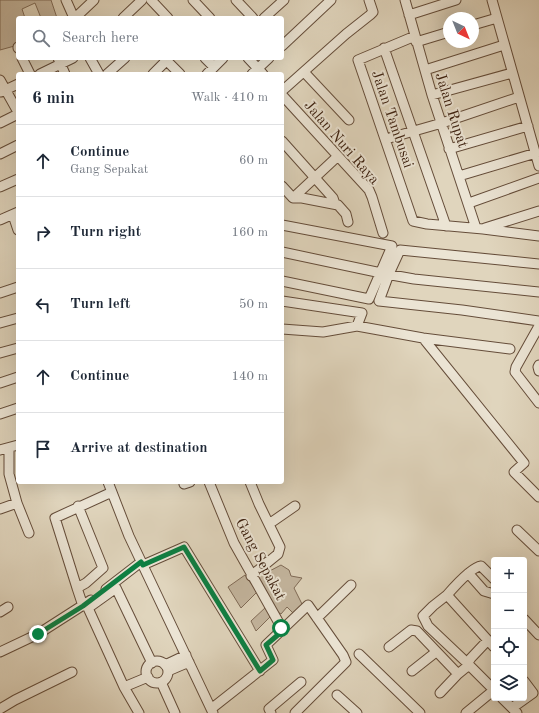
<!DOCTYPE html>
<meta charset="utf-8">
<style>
body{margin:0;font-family:"Old Standard TT",serif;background:#f6f6f7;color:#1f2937}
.controls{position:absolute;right:12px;bottom:12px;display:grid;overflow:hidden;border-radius:4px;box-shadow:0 4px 16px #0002}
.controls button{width:36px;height:36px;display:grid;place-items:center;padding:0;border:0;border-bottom:1px solid #e0e1e3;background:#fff;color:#1f2937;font:20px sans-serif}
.compass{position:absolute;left:443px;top:12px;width:36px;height:36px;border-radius:50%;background:#fff;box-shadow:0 4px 16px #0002;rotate:137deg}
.stop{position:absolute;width:12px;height:12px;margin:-9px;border:3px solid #0b8043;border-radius:50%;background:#fff}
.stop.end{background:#0b8043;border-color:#fff;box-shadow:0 1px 4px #0008}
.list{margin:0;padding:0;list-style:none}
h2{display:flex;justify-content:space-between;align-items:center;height:52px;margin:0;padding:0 16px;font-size:17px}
h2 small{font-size:13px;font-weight:400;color:#747a83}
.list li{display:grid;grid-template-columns:26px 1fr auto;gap:12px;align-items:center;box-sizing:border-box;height:72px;padding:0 16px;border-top:1px solid #e0e1e3}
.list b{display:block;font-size:15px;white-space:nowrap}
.list p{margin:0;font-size:13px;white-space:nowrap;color:#747a83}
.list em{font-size:13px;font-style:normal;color:#747a83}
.icon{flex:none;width:22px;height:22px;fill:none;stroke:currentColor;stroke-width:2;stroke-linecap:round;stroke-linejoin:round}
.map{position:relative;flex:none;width:539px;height:713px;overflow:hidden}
.search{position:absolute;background:#fff;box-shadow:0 4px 16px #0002;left:16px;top:16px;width:268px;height:44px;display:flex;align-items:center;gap:10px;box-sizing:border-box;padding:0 14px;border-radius:4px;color:#747a83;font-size:15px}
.panel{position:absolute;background:#fff;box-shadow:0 4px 16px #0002;left:16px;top:72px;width:268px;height:412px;border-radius:4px}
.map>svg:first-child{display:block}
</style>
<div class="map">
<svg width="539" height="713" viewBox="0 0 539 713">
<rect width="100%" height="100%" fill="#e0d5bd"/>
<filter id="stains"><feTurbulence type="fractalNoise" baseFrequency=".005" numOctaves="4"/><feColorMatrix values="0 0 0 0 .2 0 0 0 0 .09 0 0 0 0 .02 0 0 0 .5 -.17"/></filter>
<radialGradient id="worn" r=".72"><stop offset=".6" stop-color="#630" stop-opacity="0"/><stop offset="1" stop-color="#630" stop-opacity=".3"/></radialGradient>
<path fill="#c4b69f" stroke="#806b57" d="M 0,0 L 51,0 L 57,18 L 41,18 L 35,3 L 22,9 L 25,18 L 18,18 L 18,45 L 0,50 Z
M 281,565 L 289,570 L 291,576 L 302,578 L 294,588 L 303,606 L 294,614 L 287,607 L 281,614 L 274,610 L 255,577 L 261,569 L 262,575 Z
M 245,575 L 257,592 L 241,608 L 228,587 Z
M 266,607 L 271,616 L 256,631 L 251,621 Z"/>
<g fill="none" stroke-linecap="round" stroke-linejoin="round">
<g stroke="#654d3a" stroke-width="11">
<path id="minor" d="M 66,0 L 74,18
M 151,0 L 168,18
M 193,0 L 210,18
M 236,0 L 253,18
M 405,0 L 432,95 L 476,228
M 492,0 L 539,166
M 409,15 L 456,0
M 75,18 L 94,0
M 123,18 L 142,0
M 264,18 L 284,0
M 473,25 L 497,18
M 415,36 L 358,60 L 413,221 L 427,224 L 483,229 L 539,236
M 416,42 L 449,32
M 282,46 L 331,0
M 18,47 L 18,48
M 384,48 L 446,226
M 22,58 L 30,74
M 58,58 L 65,74
M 90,58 L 99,74
M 164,58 L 180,74
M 205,58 L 214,67
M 248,58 L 263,74
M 425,70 L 504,45
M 304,72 L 349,120
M 40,74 L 73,58
M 107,74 L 125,58
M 153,74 L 167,60
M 207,74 L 223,58
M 252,74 L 269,58
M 0,80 L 18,112
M 282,91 L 346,34 L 370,15 L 373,12 L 369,0
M 1,92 L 18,84
M 282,95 L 369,190 L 372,197 L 383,233
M 432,95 L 512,73
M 0,123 L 18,114
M 386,139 L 442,123 L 519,97
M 282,141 L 333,198 L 335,204
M 449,149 L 528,126
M 0,154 L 18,145
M 459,176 L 536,153
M 282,186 L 293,198 L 302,198 L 338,205 L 346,214 L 348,222
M 0,187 L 18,179
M 293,198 L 338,156
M 469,203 L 539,178
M 13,215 L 18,230
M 0,220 L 18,212
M 282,225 L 392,246 L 369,299 L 282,281
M 485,228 L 539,211
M 282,252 L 386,274 L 414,279 L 539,292
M 539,264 L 400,250 L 389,274 L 379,301 L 462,310 L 539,321
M 0,293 L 18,287
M 282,301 L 362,313 L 357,326
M 0,323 L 18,318
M 539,326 L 516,367 L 515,372 L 539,403
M 282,329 L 323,332 L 357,326 L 423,338 L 510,349
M 423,338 L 524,463 L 514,472 L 539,497
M 0,353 L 18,348
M 539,365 L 538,367 L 539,371
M 0,383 L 18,377
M 0,414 L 18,408
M 9,448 L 9,474 L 17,503 L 29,533
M 0,450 L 18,445
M 108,482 L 129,536 L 213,713
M 209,482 L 234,543 L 279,623 L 280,631
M 250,482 L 259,504 L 280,547 L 278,554 L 251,576
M 184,484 L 190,482
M 78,506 L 103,568 L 86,583 L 77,588 L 55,518 L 112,492
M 0,509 L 17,503
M 269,524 L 295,506
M 517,530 L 539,551
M 143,565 L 184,547 L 260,671
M 469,574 L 484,591 L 494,594
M 77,588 L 83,606
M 106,589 L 141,562
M 447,595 C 454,587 472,567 481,566 L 494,579
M 0,612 L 8,607
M 317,618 L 351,585
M 524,619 L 539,635
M 488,640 L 471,658 L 469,661 L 465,661 L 428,626 L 423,616 L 433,606 L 447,595 L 494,647
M 389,647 L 411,630 L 417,631 L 458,674
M 0,652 L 38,634 L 91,600
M 359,654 L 420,713
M146 672a11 11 0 1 1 22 0a11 11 0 1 1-22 0Z
M 165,665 L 186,655
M 168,671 L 189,662
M 412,671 L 436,652
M 161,682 L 175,713
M 124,687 L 148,677
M 440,693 L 458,674 L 469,665 L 494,690
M 337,695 L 357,713
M 502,698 L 517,713
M 512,708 L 533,693 L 524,681
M 0,709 L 15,700 L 72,672
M 211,709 L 273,660 L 266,645 L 308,605 L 343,655 L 346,662 L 295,713
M 139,713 L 124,687 L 88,608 L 116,588 L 152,663
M 271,713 L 269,709 L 301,682
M 466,713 L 494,690"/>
</g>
<use href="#minor" stroke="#ebe4d4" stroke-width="9"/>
</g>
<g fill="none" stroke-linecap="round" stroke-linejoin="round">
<path stroke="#0b8043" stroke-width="5" d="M 38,634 L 83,606 L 141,562 L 143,565 L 184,547 L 260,671 L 273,660 L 266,645 L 279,634 L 281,628"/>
</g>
<g text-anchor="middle" stroke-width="4" stroke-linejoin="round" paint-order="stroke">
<g font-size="15" fill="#3c200f" stroke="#ebe4d4">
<text transform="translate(452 110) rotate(72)" y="5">Jalan Rupat</text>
<text transform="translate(393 119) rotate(71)" y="5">Jalan Tambusai</text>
<text transform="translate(342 142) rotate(49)" y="5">Jalan Nuri Raya</text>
<text transform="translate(261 559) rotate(62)" y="5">Gang Sepakat</text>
</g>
</g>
<rect width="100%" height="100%" filter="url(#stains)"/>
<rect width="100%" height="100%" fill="url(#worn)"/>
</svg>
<div class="controls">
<button>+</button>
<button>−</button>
<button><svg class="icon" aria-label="locate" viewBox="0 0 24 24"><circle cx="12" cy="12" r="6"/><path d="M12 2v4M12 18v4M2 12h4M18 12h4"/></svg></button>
<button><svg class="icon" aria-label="layers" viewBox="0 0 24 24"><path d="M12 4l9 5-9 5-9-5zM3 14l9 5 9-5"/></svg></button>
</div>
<svg class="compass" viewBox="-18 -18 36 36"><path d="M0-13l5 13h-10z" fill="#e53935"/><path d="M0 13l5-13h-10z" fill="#747a83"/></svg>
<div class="stop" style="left:281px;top:628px"></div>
<div class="stop end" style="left:38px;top:634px"></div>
<div class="search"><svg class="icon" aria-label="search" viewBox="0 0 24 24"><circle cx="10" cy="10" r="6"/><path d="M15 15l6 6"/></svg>Search here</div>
<section class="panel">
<h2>6 min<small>Walk · 410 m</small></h2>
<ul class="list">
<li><svg class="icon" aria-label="ahead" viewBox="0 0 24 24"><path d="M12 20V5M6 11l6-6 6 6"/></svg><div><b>Continue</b><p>Gang Sepakat</p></div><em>60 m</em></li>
<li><svg class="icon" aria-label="right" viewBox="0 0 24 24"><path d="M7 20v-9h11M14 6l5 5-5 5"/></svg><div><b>Turn right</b></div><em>160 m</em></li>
<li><svg class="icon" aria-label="left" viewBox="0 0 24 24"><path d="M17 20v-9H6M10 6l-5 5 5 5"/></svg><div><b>Turn left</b></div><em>50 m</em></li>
<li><svg class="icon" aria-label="ahead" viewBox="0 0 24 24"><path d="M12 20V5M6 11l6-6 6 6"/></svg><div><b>Continue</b></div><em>140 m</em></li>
<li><svg class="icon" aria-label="arrive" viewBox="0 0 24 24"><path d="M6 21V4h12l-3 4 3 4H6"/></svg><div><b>Arrive at destination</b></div></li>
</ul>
</section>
</div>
